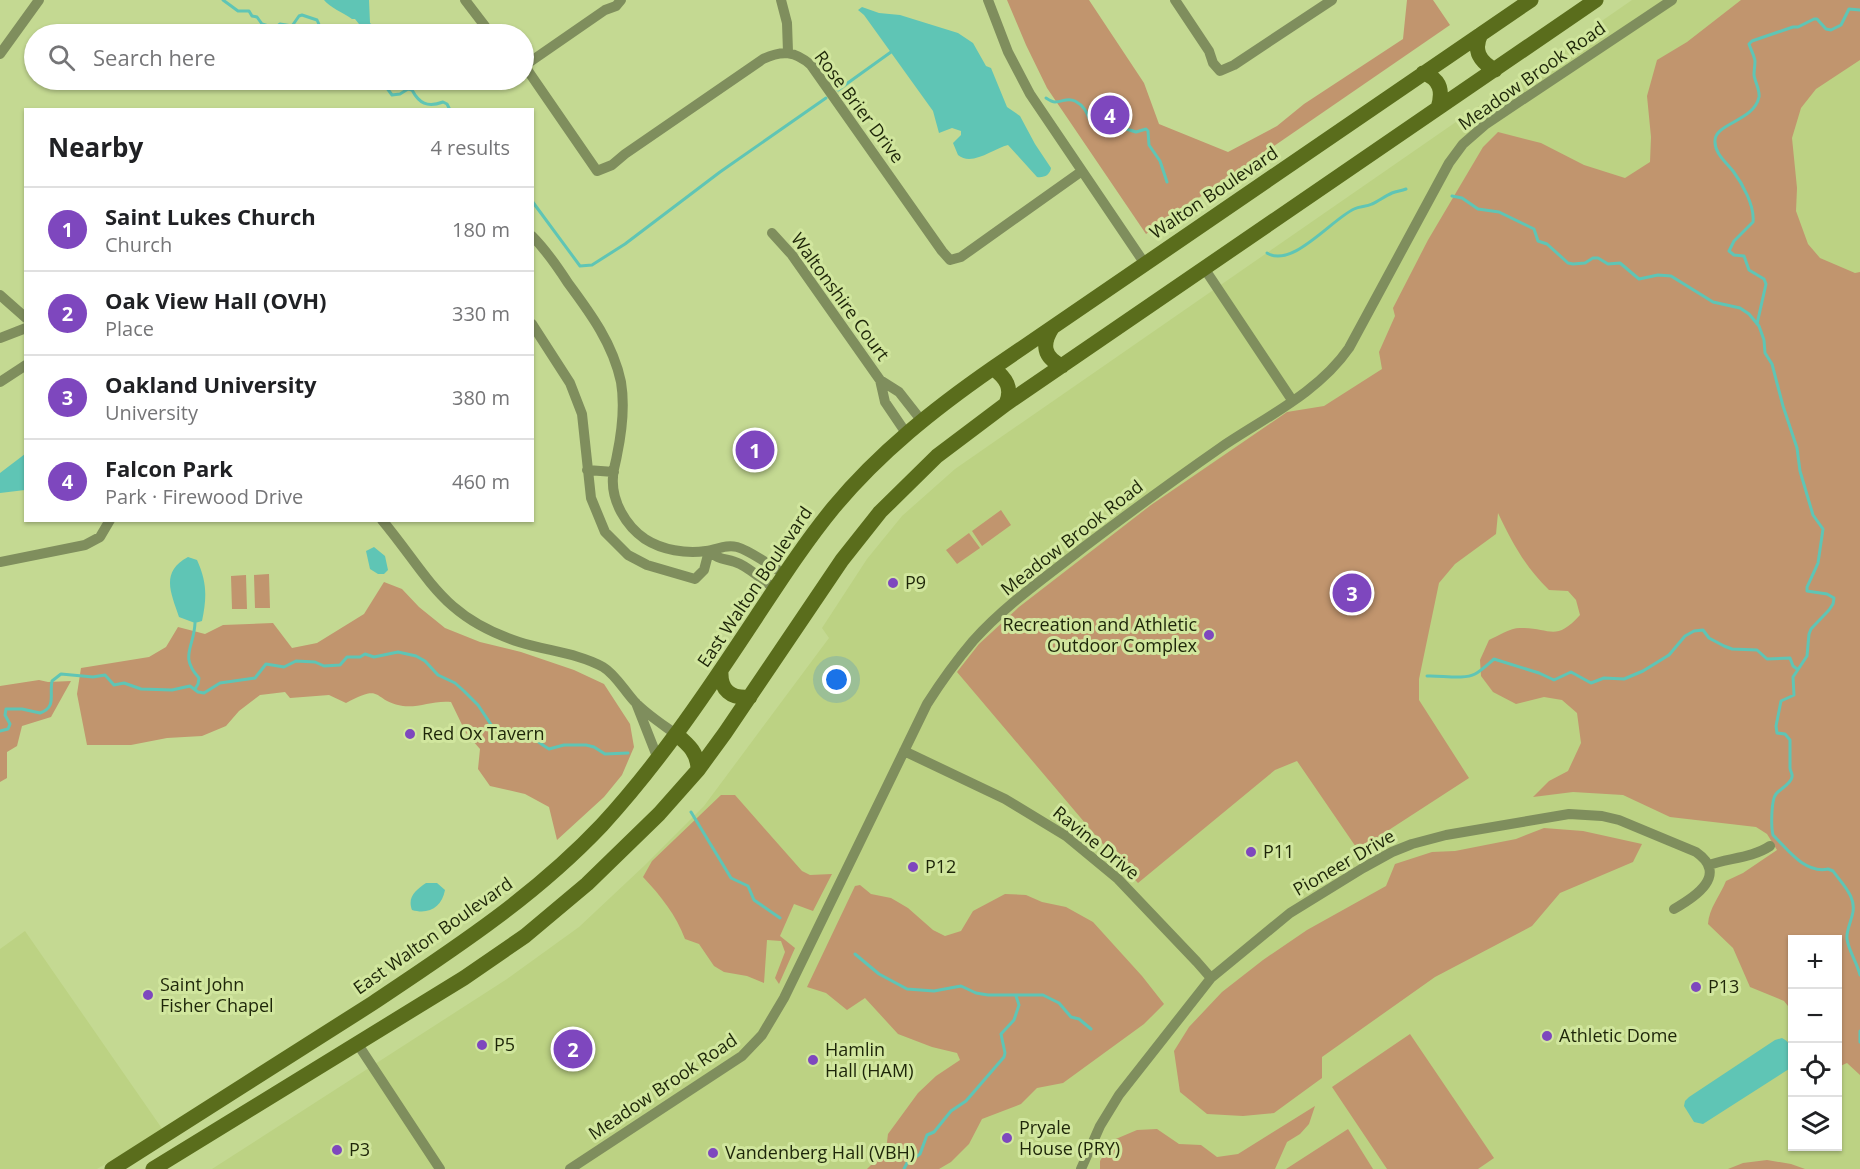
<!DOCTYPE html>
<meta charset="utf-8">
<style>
body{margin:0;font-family:"Open Sans",sans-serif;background:#f6f6f6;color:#202124}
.controls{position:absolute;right:18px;bottom:18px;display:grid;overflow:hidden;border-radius:0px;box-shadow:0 2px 4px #0004}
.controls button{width:54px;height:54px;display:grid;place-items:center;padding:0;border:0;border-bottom:2px solid #e0e0e0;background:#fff;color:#202124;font:30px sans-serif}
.you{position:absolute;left:837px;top:680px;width:21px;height:21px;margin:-15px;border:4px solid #fff;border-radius:50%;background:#1a73e8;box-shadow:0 0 0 9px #1a73e833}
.badge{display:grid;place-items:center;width:39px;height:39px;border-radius:50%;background:#7e47be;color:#fff;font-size:20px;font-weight:700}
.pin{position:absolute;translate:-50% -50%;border:3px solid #fff;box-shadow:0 2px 6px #0006}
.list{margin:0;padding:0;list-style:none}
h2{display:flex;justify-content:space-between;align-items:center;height:78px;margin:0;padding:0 24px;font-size:26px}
h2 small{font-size:20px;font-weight:400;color:#757577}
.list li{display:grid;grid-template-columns:39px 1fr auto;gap:18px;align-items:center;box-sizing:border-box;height:84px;padding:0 24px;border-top:2px solid #e0e0e0}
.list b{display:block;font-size:22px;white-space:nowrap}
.list p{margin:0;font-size:20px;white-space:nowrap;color:#757577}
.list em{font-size:20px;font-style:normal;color:#757577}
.icon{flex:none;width:33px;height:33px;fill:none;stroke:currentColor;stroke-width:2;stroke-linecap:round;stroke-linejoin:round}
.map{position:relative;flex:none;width:1860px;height:1169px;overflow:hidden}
.search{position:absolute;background:#fff;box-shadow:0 2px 4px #0004;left:24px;top:24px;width:510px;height:66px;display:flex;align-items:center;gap:15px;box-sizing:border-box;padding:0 21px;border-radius:33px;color:#757577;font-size:22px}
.panel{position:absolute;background:#fff;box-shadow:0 2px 4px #0004;left:24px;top:108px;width:510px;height:414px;border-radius:0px}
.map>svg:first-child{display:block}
</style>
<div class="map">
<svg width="1860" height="1169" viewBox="0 0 1860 1169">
<rect width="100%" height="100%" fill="#c4d992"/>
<path fill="#bcd283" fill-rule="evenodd" d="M 1632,0 L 1860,0 L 1860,1169 L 212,1169 L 507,979 L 579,927 L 644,866 L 704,806 L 829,638 L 822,628 L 867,559 L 902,516 L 955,469 ZM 1792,940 L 1838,940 L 1838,1146 L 1792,1146 Z
M 25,931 L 163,1130 L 97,1169 L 0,1169 L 0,949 Z"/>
<path fill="#c1956e" d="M 1007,0 L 1089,0 L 1144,83 L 1159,124 L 1228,152 L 1277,126 L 1304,104 L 1403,39 L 1407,0 L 1433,0 L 1450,25 L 1146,234 L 1047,88 L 1026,45 Z
M 1741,0 L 1860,0 L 1860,60 L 1816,89 L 1801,108 L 1792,138 L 1797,188 L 1796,211 L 1808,244 L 1820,258 L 1855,273 L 1860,272 L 1860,1075 L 1847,1063 L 1838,1067 L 1838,940 L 1792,940 L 1792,1011 L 1784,1001 L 1750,987 L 1733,948 L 1708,924 C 1709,908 1720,896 1726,881 L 1743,873 L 1777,850 L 1767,834 L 1756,827 L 1670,817 L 1623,795 L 1573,792 L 1533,797 L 1549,781 L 1568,771 L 1581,743 L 1577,713 L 1562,700 L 1544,697 L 1516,704 L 1493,692 L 1481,676 L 1480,660 L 1489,640 C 1498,636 1510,628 1520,628 C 1550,627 1555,643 1580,615 L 1576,600 L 1568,591 L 1549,590 C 1524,565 1513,544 1498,513 L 1496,534 L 1455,564 L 1439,583 L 1419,679 L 1419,700 L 1469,778 L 1358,850 L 1297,761 L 1275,770 L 1138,883 L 1119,863 L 957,672 L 979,644 L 1019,607 L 1151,505 L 1287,412 L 1324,406 L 1382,369 L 1379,352 L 1395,316 L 1393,308 L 1428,240 L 1483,147 L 1498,132 L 1541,143 L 1584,165 L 1625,178 L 1650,162 L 1651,137 L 1647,96 L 1657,60 L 1687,42 Z
M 1001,510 L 1011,525 L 982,546 L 972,531 Z
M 969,533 L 980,548 L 957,564 L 946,550 Z
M 269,574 L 270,608 L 255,608 L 254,575 Z
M 246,575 L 247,609 L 232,609 L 231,576 Z
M 384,582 L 402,589 L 419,607 L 445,628 L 480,642 L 521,652 L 574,670 L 604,684 L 630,724 L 634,747 L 622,775 L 604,797 L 557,840 L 549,807 L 525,794 L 490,786 L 478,769 L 480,749 L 466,733 L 451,702 C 434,700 419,708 403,706 C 371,701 385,682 346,703 L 329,695 L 290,698 L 285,692 L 260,695 L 239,711 L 226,726 L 202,736 L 167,738 L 131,745 L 87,745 L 77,694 L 81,668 L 149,657 L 166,647 L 178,627 L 205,634 L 223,625 L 273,623 L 292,648 L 317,643 L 364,614 Z
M 39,680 L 48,682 L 71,681 L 51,717 L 22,726 L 17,746 L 7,752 L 7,778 L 0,782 L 0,686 Z
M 721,795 L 735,795 L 802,871 L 810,875 L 832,874 L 813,911 L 794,904 L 780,936 L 795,948 L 779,984 L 775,978 L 785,952 L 781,941 L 767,940 L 764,983 L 747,976 L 724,972 L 714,966 L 699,944 L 685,939 C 676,915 661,896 643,877 L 652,861 Z
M 1544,828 L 1583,831 L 1642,844 L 1633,862 L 1560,893 L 1532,926 L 1435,977 L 1322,1057 L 1322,1078 L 1274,1113 L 1243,1116 L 1207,1114 L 1180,1092 L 1174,1051 L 1189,1027 L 1222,992 L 1263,960 L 1307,930 L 1386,886 L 1395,864 L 1432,852 L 1455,851 L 1516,839 Z
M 860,885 L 871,894 L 891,898 L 908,908 L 933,930 L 945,936 L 961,931 L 973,911 L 1005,894 L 1026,895 L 1042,902 L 1066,907 L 1093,922 L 1142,976 L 1164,1004 L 1144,1024 L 1063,1083 L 1037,1088 L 1021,1104 L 982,1119 L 969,1144 L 951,1162 L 939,1169 L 867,1169 L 886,1150 L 888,1134 L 918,1093 L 936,1076 L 960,1060 L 957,1053 L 932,1047 L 898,1034 L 865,998 L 847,1010 L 826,993 L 807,987 L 855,886 Z
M 1410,1034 L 1494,1158 L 1478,1169 L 1387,1169 L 1332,1087 Z
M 1315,1106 L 1309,1124 L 1300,1134 L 1287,1142 L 1275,1169 L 1100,1169 L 1100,1161 L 1111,1141 L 1137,1130 L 1157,1129 L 1179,1144 L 1201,1145 L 1217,1157 L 1238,1154 Z
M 1348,1129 L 1373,1169 L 1286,1169 Z
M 1767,1160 L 1791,1164 L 1805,1169 L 1728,1169 L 1743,1163 Z"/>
<path fill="#5fc5b5" d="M 324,0 L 369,0 L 370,23 L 375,27 L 383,26 L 385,31 L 390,32 L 391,34 L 367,34 L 355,19 L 352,19 C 344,13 329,7 324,0 Z
M 862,7 L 879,13 L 900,15 L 958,33 L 973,43 L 986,66 L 991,68 L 1007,107 L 1020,116 L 1035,144 L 1051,168 C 1050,175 1044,178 1037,177 L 1008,145 C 994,148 972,167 958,155 L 953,143 L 961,135 L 961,131 L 952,128 L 939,133 L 933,111 L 864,15 L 858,10 Z
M 25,454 L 25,490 L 0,493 L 0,473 Z
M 374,547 L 385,556 L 388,570 L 384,574 L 378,574 L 370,569 L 366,551 Z
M 188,557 L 197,560 C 207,582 207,597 202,621 L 195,623 L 179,617 C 171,593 160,572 188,557 Z
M 426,883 L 437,883 L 445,890 C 442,907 429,915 412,910 C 407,897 416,890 426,883 Z
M 1782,1038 C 1794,1044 1793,1055 1792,1067 L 1703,1124 L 1694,1122 L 1684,1106 L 1685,1101 L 1689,1097 L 1775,1040 Z"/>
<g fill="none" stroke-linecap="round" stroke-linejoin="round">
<path stroke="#5fc5b5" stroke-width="3" d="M 223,0 L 238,11 L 249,11 L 252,16 L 257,17 L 262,24 L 275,28 L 280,24 L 292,26 L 299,16 L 302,15 L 317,20 L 322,31 L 328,31 L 330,34
M 381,80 L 392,95 L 400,94 L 408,89 L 412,90 C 419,103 427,108 443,102 L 447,104 L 450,110
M 838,90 L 891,52
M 1046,98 C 1049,100 1052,102 1055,102 C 1063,102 1067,97 1075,101 C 1092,110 1086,124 1099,131 C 1112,129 1123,127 1136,132 L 1146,129 L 1148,131 L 1149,145 L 1160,161 L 1167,182
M 1452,196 L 1462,198 L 1478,209 L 1499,212 L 1534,229 L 1538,241 L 1547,244 L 1568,263 L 1573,264 L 1585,263 L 1593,258 L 1598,258 L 1608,264 L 1620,263 L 1639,279 L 1658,275 L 1671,276 L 1713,302 L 1740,308 L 1749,314 L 1759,326 L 1764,340 L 1765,353 L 1772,364 L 1783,406 L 1797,448 L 1800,471 L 1813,515 L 1823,529 L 1818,563 L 1807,587 L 1807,591 L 1827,594 L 1834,598 L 1833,604 L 1829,610 L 1811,629 L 1809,634 L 1807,656 L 1793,677 L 1794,695 L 1781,701 L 1776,726 L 1777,733 L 1785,734 L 1790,740 C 1790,750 1790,759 1790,768 C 1790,771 1793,774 1792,777 C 1791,784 1780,789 1776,794 C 1771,800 1771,827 1773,835 C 1788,850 1805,874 1828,869 L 1833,871 C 1843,885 1858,898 1852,916 C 1850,924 1846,932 1847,939 C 1849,952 1857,962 1860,975
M 532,201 L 580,266 L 592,265 L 625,244 L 720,172 L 826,98
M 1267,253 C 1292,269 1332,219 1354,209 C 1360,206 1366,207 1372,204 C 1379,201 1385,196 1392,193 C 1397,191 1401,191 1406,189
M 1757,324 L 1766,284 L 1764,279 L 1749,270 L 1744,256 L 1734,255 L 1729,251 L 1734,241 L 1753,222 C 1755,206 1742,183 1733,171 C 1726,162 1714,153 1715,140 C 1716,123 1754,121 1759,97 C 1760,90 1755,82 1754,75 C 1754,70 1755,66 1755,61 C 1754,55 1751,50 1749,44 L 1752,41 L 1793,27 L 1798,27 L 1814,19 L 1817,19 L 1826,29 L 1831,30 L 1841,25 L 1849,9 L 1860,10
M 1427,676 C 1440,675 1464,680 1475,674 C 1482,670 1488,664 1494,659 L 1539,673 L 1554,680 L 1571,672 L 1591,683 L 1604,678 L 1624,679 L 1643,671 L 1669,655 L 1685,636 L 1694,631 L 1703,630 L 1709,638 L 1724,646 L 1732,649 L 1757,650 L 1767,659 L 1790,658 L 1793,666 L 1797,669
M 195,689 L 198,684 L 199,678 C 179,656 194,648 195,623
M 0,731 L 8,729 L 10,724 L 5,715 L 6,709 L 22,709 L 40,713 C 57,707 49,695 52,681 L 61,674 L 93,677 L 105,675 L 114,685 L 124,683 L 141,689 L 172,690 L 190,686 L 198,692 L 204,693 L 220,683 L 255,678 L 266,664 L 284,667 L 296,661 L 315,662 L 324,666 L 340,665 L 347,657 L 360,657 L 365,654 L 374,657 L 398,652 L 416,656 L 425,661 L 438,675 L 455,683 L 464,691 L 478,705 L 492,726 L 507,737 C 528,729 533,740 549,749 L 564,745 L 586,745 L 594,747 L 605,754 L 628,753
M 691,812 L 731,878 L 748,886 L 754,900 L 780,918
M 855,954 L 879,974 L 907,989 L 934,991 L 961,986 L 976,993 L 988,995 L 1043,995 L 1059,1003 L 1071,1017 L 1079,1019 L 1091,1029
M 1860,1031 L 1860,1042
M 904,1169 L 907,1163 L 920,1154 L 927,1135 L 934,1132 L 951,1111 L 966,1101 L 1004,1057 L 1005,1053 L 1001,1034 L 1014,1020 L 1019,1005 L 1016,996"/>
<path stroke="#7f8e5d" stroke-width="10" d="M 465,0 L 491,34
M 781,0 L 787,23 L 788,52
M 988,0 L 1008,52 L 1030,94 L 1145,264
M 1175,0 L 1209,51 L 1213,63 L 1220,71 L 1234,65 L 1332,0
M 0,54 L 39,0
M 524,65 L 597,171 L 612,165 L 625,154 L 763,59 C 782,50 795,51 811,65 L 942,251 L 950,260 L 961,257 L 1082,171
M 524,66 L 605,10 L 616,6 L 621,0
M 772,233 L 792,255 L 880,380 L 899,392 L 921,420
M 532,236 C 546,250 557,266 568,283 C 591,314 613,344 621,382 C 625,406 622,431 617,455 C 616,462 613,470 613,477 C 611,501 626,526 645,539 C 662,550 686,554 706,551 C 717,550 725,544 737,547 C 751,551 771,566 784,574
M 1204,268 L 1292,400
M 0,295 L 26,318
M 532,324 L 570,383 L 582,414 L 591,498 L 605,532 L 628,555 L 647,565 L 695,579 L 704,570 L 709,551
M 0,338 L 26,328
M 880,380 L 885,402 L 906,433
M 0,382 L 26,365
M 587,470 L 614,472
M 382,520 C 430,578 442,617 519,642 C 547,651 578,653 603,667 C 615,674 624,690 634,701 C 646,714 662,724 677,735
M 709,551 C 719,561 728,558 740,564 C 752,570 764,581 775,589
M 0,562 L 85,545 L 100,537 L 110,520
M 636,703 L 658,759
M 904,751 L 1005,799 L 1066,836 L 1118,879 L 1197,962 L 1211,978
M 1709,865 C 1729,858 1752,858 1770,846
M 357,1043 L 440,1169
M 570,1169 L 742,1056 L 762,1035 L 784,998 L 927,704 C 941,682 956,661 973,641 C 1005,605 1046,577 1084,547 C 1129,513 1174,480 1220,448 C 1264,418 1318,393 1349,348 L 1449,163 L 1463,144 L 1486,124 L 1672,0
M 1081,1169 L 1100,1126 L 1119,1095 L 1211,978 L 1290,913 L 1363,868 L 1392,852 L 1412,844 L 1446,835 L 1569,814 L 1602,816 L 1619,820 L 1696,852 C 1729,875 1695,897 1674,909"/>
<path stroke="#5a6d1c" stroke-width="15" d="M 1481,34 C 1473,50 1479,61 1495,70
M 1423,73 C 1441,79 1443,92 1438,108
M 1052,328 C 1042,344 1043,357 1062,366
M 993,368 C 1006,378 1013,388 1006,404
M 721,671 C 720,690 731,699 750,697
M 677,735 C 689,745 698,753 698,770
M 112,1169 C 199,1113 286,1059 373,1003 C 454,949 535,896 602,825 C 657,765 702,699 747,631 C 775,589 802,546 834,507 C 880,452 934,409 993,368 L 1531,0
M 153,1169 L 464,978 L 525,936 L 587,884 L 659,814 L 698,770 L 725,733 L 842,560 L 880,512 L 937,456 L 1006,404 L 1596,0"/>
</g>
<g fill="#7e47be" stroke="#d1e69e" stroke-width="2">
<circle cx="893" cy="583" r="6"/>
<circle cx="1209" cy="635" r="6"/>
<circle cx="410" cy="734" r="6"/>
<circle cx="1251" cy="852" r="6"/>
<circle cx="913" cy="867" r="6"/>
<circle cx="1696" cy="987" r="6"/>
<circle cx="148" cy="995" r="6"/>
<circle cx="1547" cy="1036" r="6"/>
<circle cx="482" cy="1045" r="6"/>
<circle cx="813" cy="1060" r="6"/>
<circle cx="1007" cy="1138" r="6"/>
<circle cx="337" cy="1150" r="6"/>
<circle cx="713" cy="1153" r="6"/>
</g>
<g text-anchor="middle" stroke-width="6" stroke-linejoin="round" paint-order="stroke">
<g font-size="18" fill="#1e2609" stroke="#d1e69e">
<text transform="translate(1532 76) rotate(-35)" y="6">Meadow Brook Road</text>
<text transform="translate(859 107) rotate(53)" y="6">Rose Brier Drive</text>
<text transform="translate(1214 193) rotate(-34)" y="6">Walton Boulevard</text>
<text transform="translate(840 297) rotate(54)" y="6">Waltonshire Court</text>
<text transform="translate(1072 538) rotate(-38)" y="6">Meadow Brook Road</text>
<text transform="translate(755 587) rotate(-56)" y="6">East Walton Boulevard</text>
<text transform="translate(1096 843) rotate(39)" y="6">Ravine Drive</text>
<text transform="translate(1344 863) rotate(-30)" y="6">Pioneer Drive</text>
<text transform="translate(433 936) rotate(-35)" y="6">East Walton Boulevard</text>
<text transform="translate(663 1087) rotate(-34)" y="6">Meadow Brook Road</text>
</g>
<g font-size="18" fill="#1e2609" stroke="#d1e69e" text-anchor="start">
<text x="905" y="589">P9</text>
<text x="1197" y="631" text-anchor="end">Recreation and Athletic<tspan x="1197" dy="21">Outdoor Complex</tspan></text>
<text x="422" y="740">Red Ox Tavern</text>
<text x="1263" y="858">P11</text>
<text x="925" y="873">P12</text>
<text x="160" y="991">Saint John<tspan x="160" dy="21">Fisher Chapel</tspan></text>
<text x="1708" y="993">P13</text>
<text x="1559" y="1042">Athletic Dome</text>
<text x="494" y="1051">P5</text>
<text x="825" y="1056">Hamlin<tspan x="825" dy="21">Hall (HAM)</tspan></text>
<text x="1019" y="1134">Pryale<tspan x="1019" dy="21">House (PRY)</tspan></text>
<text x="349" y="1156">P3</text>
<text x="725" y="1159">Vandenberg Hall (VBH)</text>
</g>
</g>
</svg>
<div class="controls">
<button>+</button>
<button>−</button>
<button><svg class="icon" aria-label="locate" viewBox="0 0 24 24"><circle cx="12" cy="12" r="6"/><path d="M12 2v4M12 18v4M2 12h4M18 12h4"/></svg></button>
<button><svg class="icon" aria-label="layers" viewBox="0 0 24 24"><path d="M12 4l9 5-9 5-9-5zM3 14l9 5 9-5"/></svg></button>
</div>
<div class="you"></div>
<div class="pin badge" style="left:755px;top:450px">1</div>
<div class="pin badge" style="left:573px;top:1049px">2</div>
<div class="pin badge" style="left:1352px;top:593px">3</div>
<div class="pin badge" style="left:1110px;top:115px">4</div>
<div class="search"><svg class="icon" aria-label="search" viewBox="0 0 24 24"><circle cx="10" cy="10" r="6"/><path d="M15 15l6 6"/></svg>Search here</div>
<section class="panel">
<h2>Nearby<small>4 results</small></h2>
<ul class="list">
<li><span class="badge">1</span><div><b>Saint Lukes Church</b><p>Church</p></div><em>180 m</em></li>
<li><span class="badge">2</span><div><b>Oak View Hall (OVH)</b><p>Place</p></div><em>330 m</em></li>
<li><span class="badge">3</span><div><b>Oakland University</b><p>University</p></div><em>380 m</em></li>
<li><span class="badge">4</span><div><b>Falcon Park</b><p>Park · Firewood Drive</p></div><em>460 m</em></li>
</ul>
</section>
</div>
